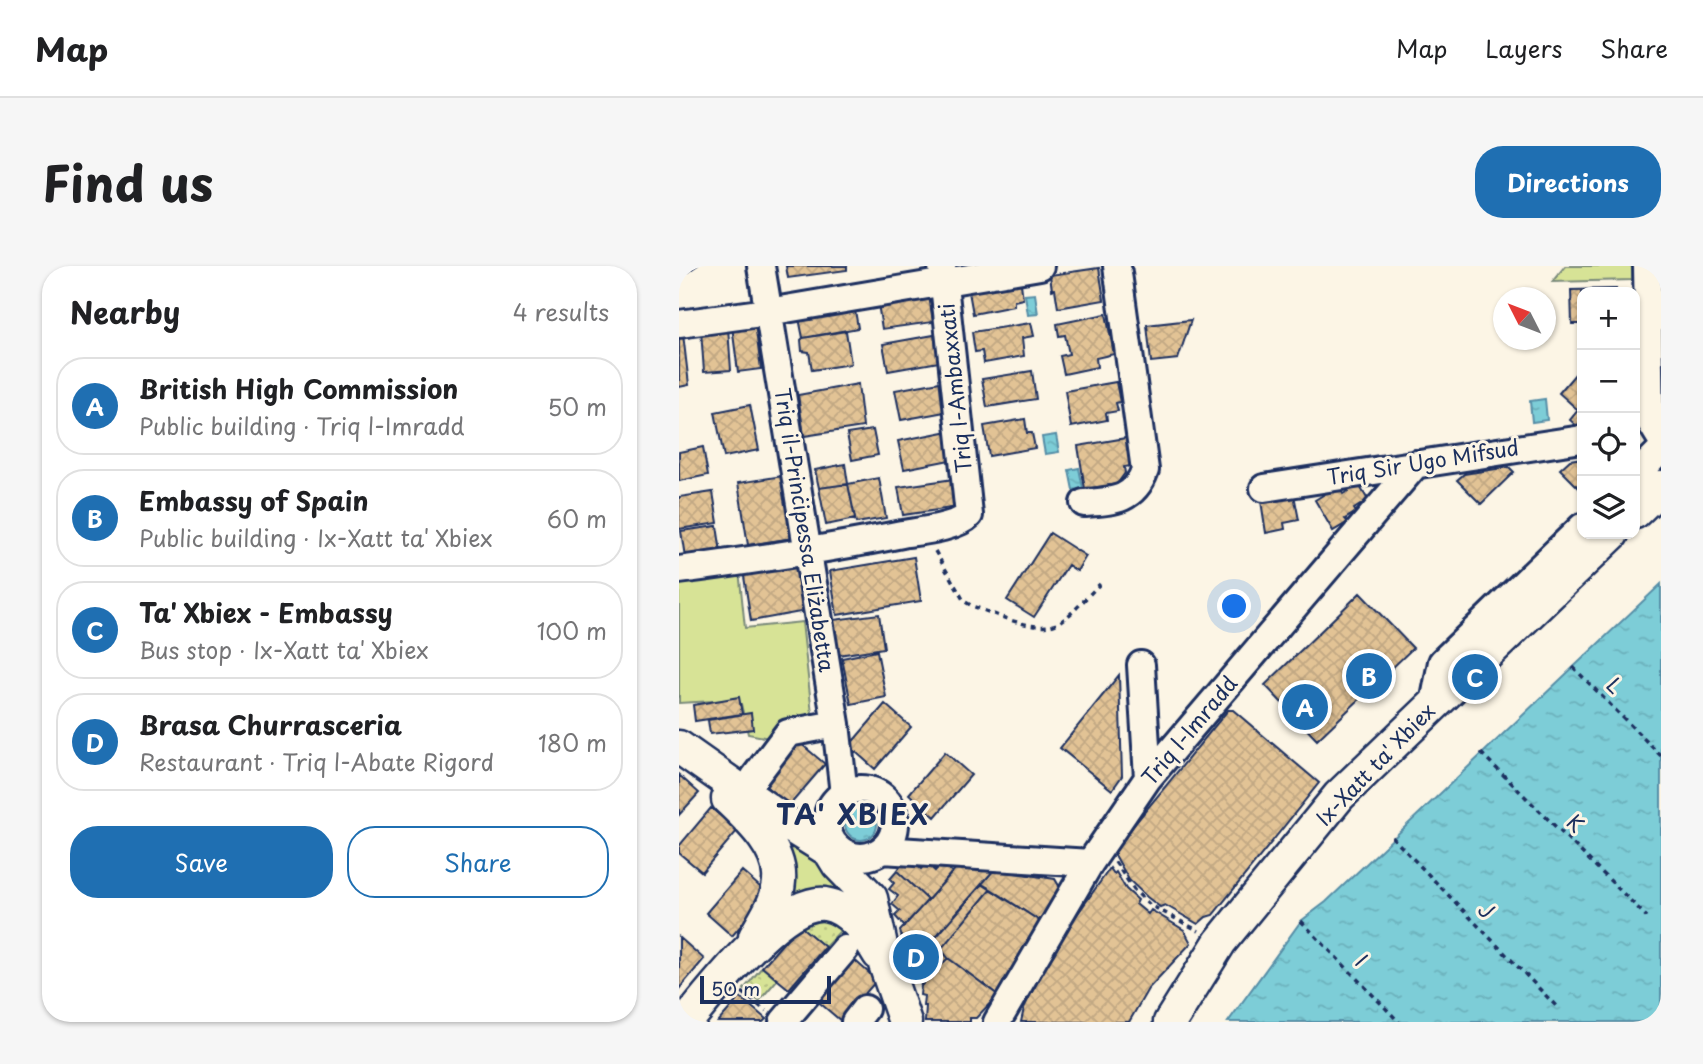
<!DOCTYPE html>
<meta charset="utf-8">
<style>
body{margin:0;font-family:"Playpen Sans",sans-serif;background:#f6f6f6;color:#202124}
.controls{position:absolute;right:21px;top:21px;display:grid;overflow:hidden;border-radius:14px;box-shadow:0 2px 5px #0004}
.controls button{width:63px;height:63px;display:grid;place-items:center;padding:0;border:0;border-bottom:2px solid #e0e0e0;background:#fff;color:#202124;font:35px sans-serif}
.compass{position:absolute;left:814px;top:21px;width:63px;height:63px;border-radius:50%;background:#fff;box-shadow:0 2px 5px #0004;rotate:312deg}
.scale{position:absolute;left:21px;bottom:18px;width:131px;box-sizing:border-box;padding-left:7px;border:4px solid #1b2f5e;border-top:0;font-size:19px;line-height:24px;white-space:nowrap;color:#1b2f5e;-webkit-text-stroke:5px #fcf5e5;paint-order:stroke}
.you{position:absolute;left:556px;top:341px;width:24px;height:24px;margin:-18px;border:5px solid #fff;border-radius:50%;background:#1a73e8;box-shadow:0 0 0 10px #1a73e833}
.badge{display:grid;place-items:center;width:46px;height:46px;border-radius:50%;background:#1f6fb2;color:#fff;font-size:23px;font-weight:700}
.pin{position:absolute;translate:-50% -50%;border:4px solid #fff;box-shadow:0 2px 7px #0006}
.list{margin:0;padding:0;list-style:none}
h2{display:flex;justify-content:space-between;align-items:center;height:91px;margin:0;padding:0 28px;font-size:30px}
h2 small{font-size:23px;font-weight:400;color:#757577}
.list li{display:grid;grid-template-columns:46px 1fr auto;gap:21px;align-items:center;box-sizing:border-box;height:98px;margin:0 14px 14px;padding:0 14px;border:2px solid #e0e0e0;border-radius:28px}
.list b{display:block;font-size:26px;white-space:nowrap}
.list p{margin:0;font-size:23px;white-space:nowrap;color:#757577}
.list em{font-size:23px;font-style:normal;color:#757577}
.actions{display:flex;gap:14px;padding:21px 28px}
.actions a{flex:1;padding:16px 0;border:2px solid #1f6fb2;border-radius:28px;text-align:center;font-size:24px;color:#1f6fb2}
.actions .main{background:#1f6fb2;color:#fff}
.icon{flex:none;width:38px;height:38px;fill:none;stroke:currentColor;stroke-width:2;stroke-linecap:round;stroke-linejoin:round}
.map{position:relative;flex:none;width:982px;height:756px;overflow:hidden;border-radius:28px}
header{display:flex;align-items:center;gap:42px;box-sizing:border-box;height:98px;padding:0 35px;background:#fff;border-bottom:2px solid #e0e0e0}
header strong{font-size:33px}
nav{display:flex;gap:38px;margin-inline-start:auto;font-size:24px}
.intro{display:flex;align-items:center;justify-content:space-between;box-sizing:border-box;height:168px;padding:0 42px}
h1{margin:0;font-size:49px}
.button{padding:18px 32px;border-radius:28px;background:#1f6fb2;color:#fff;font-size:24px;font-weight:700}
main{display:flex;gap:42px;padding:0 42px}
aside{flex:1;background:#fff;border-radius:28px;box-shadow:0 2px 5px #0004}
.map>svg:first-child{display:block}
</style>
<header>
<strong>Map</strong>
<nav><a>Map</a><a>Layers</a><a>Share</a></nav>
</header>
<div class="intro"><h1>Find us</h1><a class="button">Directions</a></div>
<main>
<aside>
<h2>Nearby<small>4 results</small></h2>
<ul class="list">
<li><span class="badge">A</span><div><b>British High Commission</b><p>Public building · Triq l-Imradd</p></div><em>50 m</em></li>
<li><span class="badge">B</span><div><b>Embassy of Spain</b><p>Public building · Ix-Xatt ta' Xbiex</p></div><em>60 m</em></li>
<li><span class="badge">C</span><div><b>Ta' Xbiex - Embassy</b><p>Bus stop · Ix-Xatt ta' Xbiex</p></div><em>100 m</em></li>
<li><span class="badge">D</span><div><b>Brasa Churrasceria</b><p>Restaurant · Triq l-Abate Rigord</p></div><em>180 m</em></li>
</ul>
<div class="actions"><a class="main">Save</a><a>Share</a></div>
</aside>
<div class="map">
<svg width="982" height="756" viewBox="0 0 982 756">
<defs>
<pattern id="park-dots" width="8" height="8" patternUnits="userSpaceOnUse" patternTransform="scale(1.75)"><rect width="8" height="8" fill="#d7e396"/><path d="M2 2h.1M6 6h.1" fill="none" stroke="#b8c384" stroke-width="1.8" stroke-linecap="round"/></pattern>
<pattern id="water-ripples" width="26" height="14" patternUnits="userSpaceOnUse" patternTransform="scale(1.75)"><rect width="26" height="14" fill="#7dcdd7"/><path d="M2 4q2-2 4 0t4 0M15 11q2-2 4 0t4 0" fill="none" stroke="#6bb0bb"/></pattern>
<pattern id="building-cross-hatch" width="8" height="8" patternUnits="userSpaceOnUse" patternTransform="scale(1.75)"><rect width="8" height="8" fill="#e2c395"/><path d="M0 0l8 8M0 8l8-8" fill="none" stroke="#c1a883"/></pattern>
</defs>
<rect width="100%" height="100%" fill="#fcf5e5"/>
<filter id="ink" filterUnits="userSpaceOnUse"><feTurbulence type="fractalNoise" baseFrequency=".0143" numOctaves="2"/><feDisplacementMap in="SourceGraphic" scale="14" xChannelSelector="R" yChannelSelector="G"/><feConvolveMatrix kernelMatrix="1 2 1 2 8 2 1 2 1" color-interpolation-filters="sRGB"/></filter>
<g filter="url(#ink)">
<path fill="#d7e396" stroke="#79897a" stroke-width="2" d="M 886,0 L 954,0 L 954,14 L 873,16 Z
M 60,304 L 66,362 L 123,356 L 135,466 L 90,472 L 69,468 L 62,438 L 52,434 L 0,437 L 0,311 Z
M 92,563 L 123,578 L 177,627 L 101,648 Z"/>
<path fill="url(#park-dots)" stroke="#79897a" stroke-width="2" d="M 141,649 L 164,662 L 146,681 L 120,659 Z
M 83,701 L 98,714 L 80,735 L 65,723 Z"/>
<path fill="url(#water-ripples)" stroke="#568ea7" stroke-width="2" d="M 356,28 L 359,48 L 349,49 L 346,29 Z
M 866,133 L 868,154 L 853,156 L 851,135 Z
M 377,169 L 380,186 L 366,188 L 363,171 Z
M 400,202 L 404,222 L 394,224 L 390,204 Z
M 982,318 L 982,756 L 549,756 L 622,655 L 647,636 Z
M166 558a16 16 0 1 1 32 0a16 16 0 1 1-32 0Z"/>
<path fill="url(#building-cross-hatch)" stroke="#1b2f5e" stroke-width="2" d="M 0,0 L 17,0 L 0,12 Z
M 107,0 L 168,0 L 168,4 L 109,12 Z
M 420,2 L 425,34 L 379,42 L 376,23 L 373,24 L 371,9 Z
M 341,10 L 344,33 L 335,35 L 335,40 L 294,48 L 289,20 Z
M 249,23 L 254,56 L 203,63 L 198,31 Z
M 937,23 L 937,26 L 903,26 L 903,58 L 893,58 L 892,24 Z
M 174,32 L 179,62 L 124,72 L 118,42 Z
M 427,48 L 435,88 L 417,92 L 418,101 L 385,108 L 381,90 L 390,88 L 386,69 L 380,70 L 378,58 Z
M 512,54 L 499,93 L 472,96 L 468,59 Z
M 76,57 L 82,103 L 59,106 L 53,60 Z
M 352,57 L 355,70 L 343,72 L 345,90 L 305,97 L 303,85 L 296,86 L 293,66 Z
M 49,62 L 52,104 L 25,106 L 22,64 Z
M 167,65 L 172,98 L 133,104 L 130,86 L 123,85 L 122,74 L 124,72 Z
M 0,68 L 4,68 L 10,119 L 0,121 Z
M 255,69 L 260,96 L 209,105 L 204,78 Z
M 903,100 L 903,160 L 901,163 L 891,154 L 899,144 L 880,127 Z
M 353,105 L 357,133 L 308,141 L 303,113 Z
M 261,116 L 266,146 L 222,154 L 216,124 Z
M 437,116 L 441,136 L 437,137 L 439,145 L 427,147 L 428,154 L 392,161 L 386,125 Z
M 179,118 L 184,161 L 125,170 L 119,129 Z
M 71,139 L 80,184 L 45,191 L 36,146 Z
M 346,153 L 348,167 L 353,167 L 356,182 L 310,190 L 305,160 Z
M 194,164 L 199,189 L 173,194 L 168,168 Z
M 270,165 L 276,193 L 225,203 L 219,175 Z
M 447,172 L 452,200 L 445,201 L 446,207 L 438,218 L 406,223 L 399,180 Z
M 24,181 L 29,209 L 0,215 L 0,186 Z
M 903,192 L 903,225 L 881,203 L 891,194 Z
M 166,198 L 169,218 L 140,222 L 136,204 Z
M 830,201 L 835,206 L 802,238 L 778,214 L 785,208 Z
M 104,210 L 114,272 L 69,279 L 59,217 Z
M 200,212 L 207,252 L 177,257 L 169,218 Z
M 275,213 L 279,241 L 224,249 L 219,221 Z
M 169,218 L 176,253 L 147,259 L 140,222 Z
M 680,219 L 689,234 L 675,243 L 677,246 L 666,253 L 669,256 L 654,265 L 636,234 L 659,220 L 664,228 Z
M 34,226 L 39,257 L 0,263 L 0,231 Z
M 615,229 L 620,254 L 605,257 L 606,263 L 587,267 L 582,235 Z
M 38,260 L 42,286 L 6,291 L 2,265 Z
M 371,267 L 407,290 L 398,305 L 389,299 L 355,351 L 328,334 Z
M 235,291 L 242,335 L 158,349 L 151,305 Z
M 118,295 L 127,345 L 72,355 L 64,304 Z
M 681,327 L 734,382 L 638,474 L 586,419 Z
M 200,348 L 205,382 L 159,389 L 154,354 Z
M 198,385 L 207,431 L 172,438 L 163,392 Z
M 440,409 L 443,510 L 433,524 L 381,482 Z
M 60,431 L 63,448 L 16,455 L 14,439 Z
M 206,438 L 232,461 L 196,503 L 170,480 Z
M 549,444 L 554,444 L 640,517 L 534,649 L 527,651 L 519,658 L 486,639 L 481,641 L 468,631 L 450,614 L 436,589 L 436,582 Z
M 72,447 L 74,463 L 31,468 L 29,454 Z
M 120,476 L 146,498 L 110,540 L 83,517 Z
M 266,486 L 292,509 L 256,551 L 230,528 Z
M 0,509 L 20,527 L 0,549 Z
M 32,542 L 59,564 L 23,606 L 0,587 L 0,580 Z
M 226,595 L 231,599 L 234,596 L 242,603 L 247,597 L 256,605 L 263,597 L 273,606 L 249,634 L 218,605 Z
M 278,601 L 315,604 L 237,693 L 226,683 L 221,665 Z
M 431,602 L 435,608 L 437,606 L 447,623 L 459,634 L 457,638 L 469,648 L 472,644 L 505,664 L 512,677 L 469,723 L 450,756 L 342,756 L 345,742 L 367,698 L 390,660 Z
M 315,604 L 376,613 L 383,625 L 364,657 L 303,618 Z
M 63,605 L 89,628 L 53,670 L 27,647 Z
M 218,605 L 249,634 L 225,660 L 216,650 L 221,645 L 213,638 L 219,630 L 210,623 L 215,617 L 211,613 Z
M 303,618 L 312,623 L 262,683 L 269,692 L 242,720 L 234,698 Z
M 312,623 L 364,657 L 319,729 L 269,692 L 262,683 Z
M 120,659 L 146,681 L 110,723 L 83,701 Z
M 0,671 L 25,693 L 0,723 Z
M 172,691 L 198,714 L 162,755 L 136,733 Z
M 269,692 L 319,729 L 297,752 L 291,752 L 291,756 L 246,756 L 247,740 L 244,740 L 245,730 L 241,729 L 242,720 Z
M 61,731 L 87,753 L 84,756 L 39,756 Z"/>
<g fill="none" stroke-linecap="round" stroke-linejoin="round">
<g stroke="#1b2f5e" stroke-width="32">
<path id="minor" d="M 82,0 L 157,458 L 165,528
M 968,0 L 971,155 L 982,173
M 0,58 L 89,46 L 361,0
M 956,210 L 982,184
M 585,222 L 903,173
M 405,237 C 434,235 455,235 466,204 L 438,0
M 0,304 C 75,294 149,283 223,268 C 241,265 277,262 290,249 L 263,0
M 462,399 L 469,512
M 755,438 L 763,396 L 903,261
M 75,512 L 109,467 L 157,458
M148 557a34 34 0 1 1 68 0a34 34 0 1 1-68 0Z
M 203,584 L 411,597
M 104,756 L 166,683
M 176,756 L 186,743
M 318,756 L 411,597 L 469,512 L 737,198"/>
</g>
<g stroke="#1b2f5e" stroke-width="37">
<path id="major" d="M 956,246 L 982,221
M 0,481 L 116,563 L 151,585 L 159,598 L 192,632 L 206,698 L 226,756
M 49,533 C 70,553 103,583 100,615 C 99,635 85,654 76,671
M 7,756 C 34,724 102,633 146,638 C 172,642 188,668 200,688
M 491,756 L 541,676 L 660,530 L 933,268"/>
</g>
<path stroke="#1b2f5e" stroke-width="3.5" stroke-dasharray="5 5" stroke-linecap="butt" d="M 256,285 L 285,335 L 293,340 C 315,347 360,370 381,356 C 396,346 408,330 421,318
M 894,401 L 982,490
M 802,487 L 968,651
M 713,571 L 878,741
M 436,596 L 455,624 L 471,639 L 520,665
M 622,655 L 720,756
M 63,726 L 87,745"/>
<use href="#minor" stroke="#fcf5e5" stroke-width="26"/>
<use href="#major" stroke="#fcf5e5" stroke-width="32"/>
</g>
</g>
<g text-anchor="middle" stroke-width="6" stroke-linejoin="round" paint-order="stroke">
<g font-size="21" fill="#1b2f5e" stroke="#fcf5e5">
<text transform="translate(277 122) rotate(-96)" y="7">Triq l-Ambaxxati</text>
<text transform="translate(744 197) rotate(-9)" y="7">Triq Sir Ugo Mifsud</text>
<text transform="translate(125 264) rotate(81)" y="7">Triq il-Prinċipessa Eliżabetta</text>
<text transform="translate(935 420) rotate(46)" y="7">L</text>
<text transform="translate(511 465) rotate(-50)" y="7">Triq l-Imradd</text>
<text transform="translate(697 499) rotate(-46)" y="7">Ix-Xatt ta' Xbiex</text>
<text transform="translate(896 558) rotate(45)" y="7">K</text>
<text transform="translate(807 645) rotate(46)" y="7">J</text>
<text transform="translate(682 695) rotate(46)" y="7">I</text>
</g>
<g font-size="28" font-weight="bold" letter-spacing="2" fill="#1b2f5e" stroke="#fcf5e5">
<text x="174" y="559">TA' XBIEX</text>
</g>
</g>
</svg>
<div class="controls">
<button>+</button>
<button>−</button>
<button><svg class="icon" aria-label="locate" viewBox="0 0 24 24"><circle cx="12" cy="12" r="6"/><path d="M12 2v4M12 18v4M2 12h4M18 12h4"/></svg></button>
<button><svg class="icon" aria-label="layers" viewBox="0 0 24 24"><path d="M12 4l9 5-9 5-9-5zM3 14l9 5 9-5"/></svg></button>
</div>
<svg class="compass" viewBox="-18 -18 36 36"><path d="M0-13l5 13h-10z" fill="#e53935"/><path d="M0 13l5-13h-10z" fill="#757577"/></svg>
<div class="scale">50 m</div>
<div class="you"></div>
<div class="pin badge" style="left:626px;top:441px">A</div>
<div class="pin badge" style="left:690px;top:410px">B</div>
<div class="pin badge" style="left:796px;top:411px">C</div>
<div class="pin badge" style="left:237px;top:691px">D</div>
</div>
</main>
